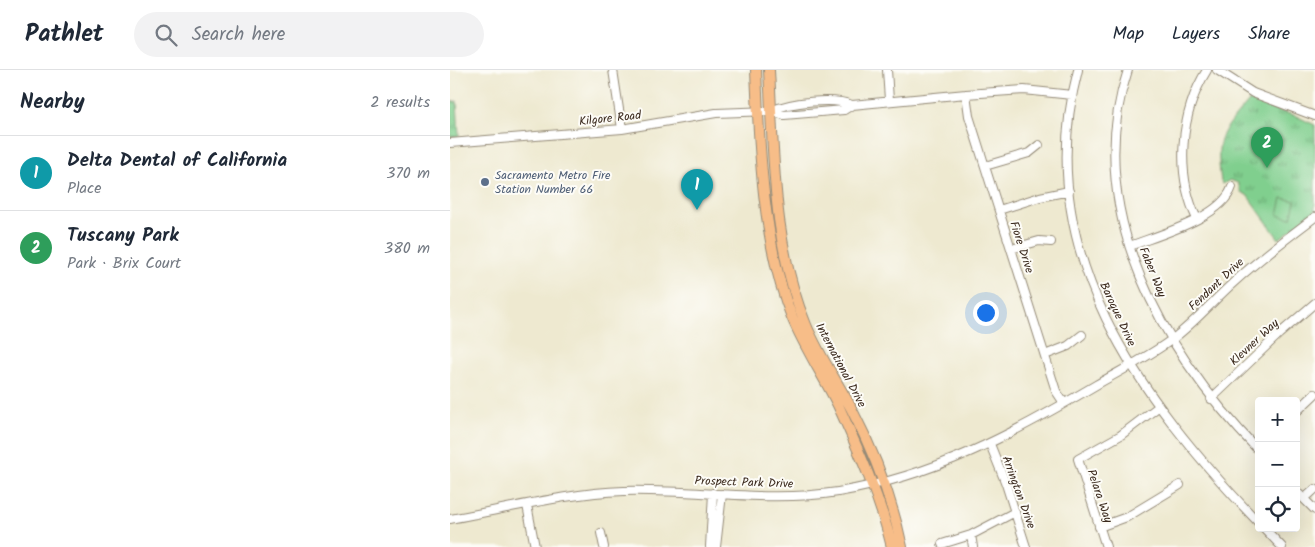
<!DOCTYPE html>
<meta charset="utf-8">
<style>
body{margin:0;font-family:Kalam,sans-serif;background:#f2f2f3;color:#1f2937}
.controls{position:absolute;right:15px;bottom:15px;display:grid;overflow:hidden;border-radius:5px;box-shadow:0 5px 20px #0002}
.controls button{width:45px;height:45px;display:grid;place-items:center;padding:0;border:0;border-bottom:1px solid #e0e1e3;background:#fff;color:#1f2937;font:25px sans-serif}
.you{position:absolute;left:535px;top:242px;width:18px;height:18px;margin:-12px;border:4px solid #fff;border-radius:50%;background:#1a73e8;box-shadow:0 0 0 8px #1a73e833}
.badge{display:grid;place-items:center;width:32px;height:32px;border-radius:50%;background:#111827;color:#fff;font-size:16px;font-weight:700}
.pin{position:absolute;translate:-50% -41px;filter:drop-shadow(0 1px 2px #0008)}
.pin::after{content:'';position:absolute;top:26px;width:18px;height:15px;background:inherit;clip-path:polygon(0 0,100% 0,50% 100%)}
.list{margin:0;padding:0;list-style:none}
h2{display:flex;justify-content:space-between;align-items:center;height:65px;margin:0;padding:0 20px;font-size:21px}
h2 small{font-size:16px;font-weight:400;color:#747a83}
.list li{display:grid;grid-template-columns:32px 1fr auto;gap:15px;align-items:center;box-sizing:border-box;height:75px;padding:0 20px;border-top:1px solid #e0e1e3}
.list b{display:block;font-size:19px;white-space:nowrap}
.list p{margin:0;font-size:16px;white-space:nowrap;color:#747a83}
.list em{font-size:16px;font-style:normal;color:#747a83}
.icon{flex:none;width:28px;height:28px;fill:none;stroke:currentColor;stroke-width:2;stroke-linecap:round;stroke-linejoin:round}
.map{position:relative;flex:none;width:865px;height:477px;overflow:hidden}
header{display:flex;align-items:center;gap:30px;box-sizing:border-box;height:70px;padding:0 25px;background:#fff;border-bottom:1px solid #e0e1e3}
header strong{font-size:24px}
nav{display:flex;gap:28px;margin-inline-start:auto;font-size:18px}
.search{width:350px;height:45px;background:#f2f2f3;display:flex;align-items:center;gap:12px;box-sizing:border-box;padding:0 18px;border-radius:28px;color:#747a83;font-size:19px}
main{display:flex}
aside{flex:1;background:#fff}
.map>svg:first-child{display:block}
</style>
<header>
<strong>Pathlet</strong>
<div class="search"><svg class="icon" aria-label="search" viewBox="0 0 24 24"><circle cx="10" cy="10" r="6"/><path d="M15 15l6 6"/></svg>Search here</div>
<nav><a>Map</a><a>Layers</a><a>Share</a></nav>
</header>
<main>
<aside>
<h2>Nearby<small>2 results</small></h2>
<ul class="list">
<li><span class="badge" style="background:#0f9aa8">1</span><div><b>Delta Dental of California</b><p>Place</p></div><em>370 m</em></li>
<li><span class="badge" style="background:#2e9e5b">2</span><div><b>Tuscany Park</b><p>Park · Brix Court</p></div><em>380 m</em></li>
</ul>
</aside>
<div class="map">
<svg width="865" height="477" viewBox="0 0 865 477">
<defs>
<pattern id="park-tufts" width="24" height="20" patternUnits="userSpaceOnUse" patternTransform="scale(1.25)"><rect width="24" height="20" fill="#80cf8e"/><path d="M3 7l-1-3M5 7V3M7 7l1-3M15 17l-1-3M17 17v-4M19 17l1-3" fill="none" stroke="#6aa873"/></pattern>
</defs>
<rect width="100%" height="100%" fill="#fdfcf7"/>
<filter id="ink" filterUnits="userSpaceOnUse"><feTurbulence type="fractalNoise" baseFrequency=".02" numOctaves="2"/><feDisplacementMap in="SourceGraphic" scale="10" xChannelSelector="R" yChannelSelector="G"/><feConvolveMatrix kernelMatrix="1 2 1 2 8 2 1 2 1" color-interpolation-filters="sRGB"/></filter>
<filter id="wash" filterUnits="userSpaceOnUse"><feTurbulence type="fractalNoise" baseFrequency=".0096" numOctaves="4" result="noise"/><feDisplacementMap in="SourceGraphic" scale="20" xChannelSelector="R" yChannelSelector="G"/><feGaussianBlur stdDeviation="1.12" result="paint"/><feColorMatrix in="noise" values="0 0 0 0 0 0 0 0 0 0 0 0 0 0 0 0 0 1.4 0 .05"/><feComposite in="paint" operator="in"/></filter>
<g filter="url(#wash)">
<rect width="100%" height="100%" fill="#eee9d0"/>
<path fill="url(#park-tufts)" stroke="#5e7c56" d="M 7,31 L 9,66 L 0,67 L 0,32 Z
M 799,31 L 846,46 L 865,55 L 865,142 L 829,169 L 797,125 L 791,122 L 788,113 L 780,110 L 773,114 L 771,112 C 765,66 770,65 799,31 Z"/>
<path fill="#80cf8e" stroke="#5e7c56" d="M 832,128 L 845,131 L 841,148 L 828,145 Z"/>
</g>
<g filter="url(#ink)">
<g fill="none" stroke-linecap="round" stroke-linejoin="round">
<g stroke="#948a77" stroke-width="10">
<path id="minor" d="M 163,0 L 172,59
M 437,0 L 439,30
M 628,0 C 580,182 690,329 809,453
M 678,0 C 631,140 714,283 809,381
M 767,0 L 803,23 L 865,46
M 516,24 L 519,46 L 606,321 L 614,333
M 321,41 C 339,32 384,27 402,35
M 0,73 L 172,59 L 266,43 L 321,41 L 334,45 L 394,40 L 402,35 L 516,24 L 574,20 L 622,25
M 535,96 L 579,83 L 589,75
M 549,140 L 590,127 L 619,121
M 747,149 C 725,103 730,43 757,0
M 680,176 C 708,165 772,148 782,117
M 561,179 L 589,171 L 601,172
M 595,285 L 618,276 L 632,265
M 761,329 L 829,264 L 865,233
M 846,342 L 865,324
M 540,374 L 556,414 L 576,477
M 846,421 L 865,440
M 854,429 L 865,419
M 77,435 L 85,477
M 0,449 C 58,439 115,423 174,421 C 246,419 317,433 388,422 C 485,406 563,364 646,315 C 672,300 700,286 724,268 C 745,252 763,231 783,213 C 809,189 837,168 865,147
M 649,457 L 677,447 L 730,415
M 814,458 L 832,477
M 151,463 L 154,477
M 521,465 L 523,477
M 492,474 L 521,465 L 565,442
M 260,477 L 263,423
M 266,477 L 272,424
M 656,477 L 628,389 L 671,365 L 708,337"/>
</g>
<g stroke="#948a77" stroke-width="12">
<path id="major" d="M 306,0 C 309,77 313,176 342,247 C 355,278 373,305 388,335 C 409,381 430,428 442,477
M 319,0 C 324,86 322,173 356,255 C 368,284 386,310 401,338 C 424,382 442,429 452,477"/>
</g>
<use href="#minor" stroke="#fff" stroke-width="8"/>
<use href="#major" stroke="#f7bd88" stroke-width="10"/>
</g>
</g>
<circle fill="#5c6f8a" stroke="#fdfcf7" stroke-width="2" cx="35" cy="112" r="5"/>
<g text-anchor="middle" stroke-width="4" stroke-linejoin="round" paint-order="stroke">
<g font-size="12" fill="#3b2a1e" stroke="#fdfcf7">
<text transform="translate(160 48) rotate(-6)" y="4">Kilgore Road</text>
<text transform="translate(572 177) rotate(72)" y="4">Fiore Drive</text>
<text transform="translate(703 202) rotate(68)" y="4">Faber Way</text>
<text transform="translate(766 214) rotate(-43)" y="4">Fendant Drive</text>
<text transform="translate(668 244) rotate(65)" y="4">Baroque Drive</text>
<text transform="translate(804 272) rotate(-43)" y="4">Klevner Way</text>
<text transform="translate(391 295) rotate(62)" y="4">International Drive</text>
<text transform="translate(294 412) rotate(2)" y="4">Prospect Park Drive</text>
<text transform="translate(569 422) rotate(70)" y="4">Arrington Drive</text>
<text transform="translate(650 426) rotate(71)" y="4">Pelara Way</text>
</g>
<g font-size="12" fill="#4e5e75" stroke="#fdfcf7" text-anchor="start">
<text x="45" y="109">Sacramento Metro Fire<tspan x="45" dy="14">Station Number 66</tspan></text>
</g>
</g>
</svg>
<div class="controls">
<button>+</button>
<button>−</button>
<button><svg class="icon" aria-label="locate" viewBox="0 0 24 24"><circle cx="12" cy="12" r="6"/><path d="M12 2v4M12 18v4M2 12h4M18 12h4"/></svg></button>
</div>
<div class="you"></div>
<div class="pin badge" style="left:247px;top:140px;background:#0f9aa8">1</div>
<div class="pin badge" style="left:817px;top:98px;background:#2e9e5b">2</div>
</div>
</main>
